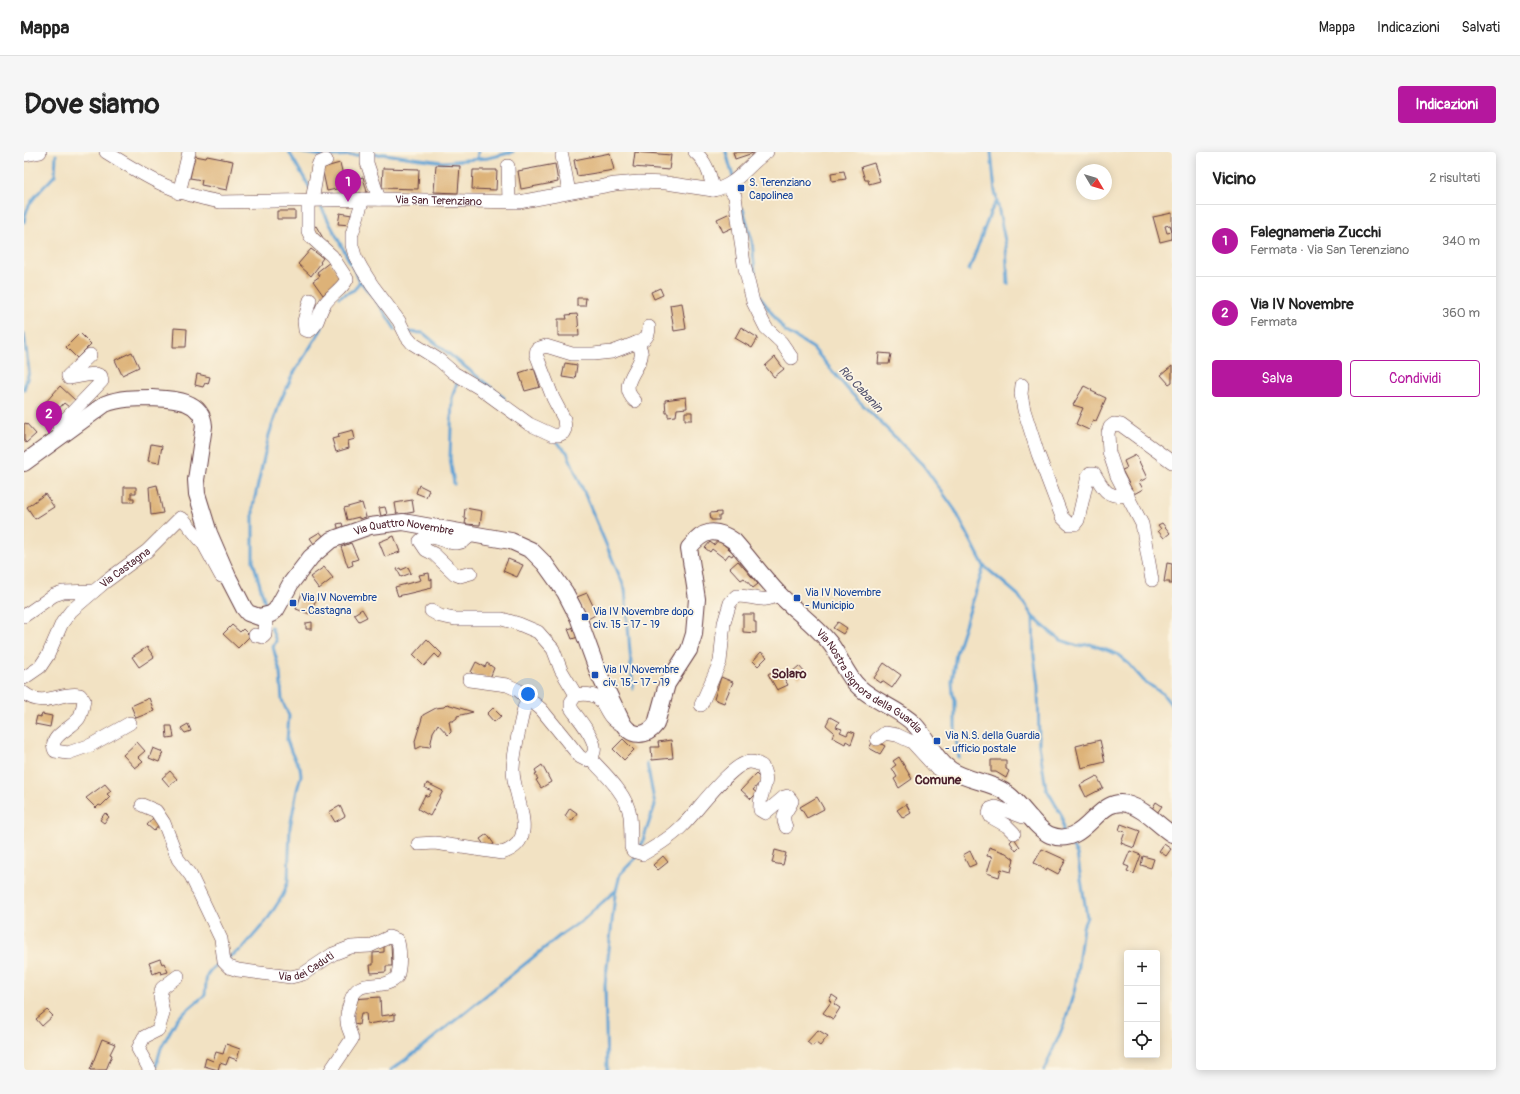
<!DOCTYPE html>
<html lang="it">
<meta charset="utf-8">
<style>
body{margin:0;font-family:Pangolin,sans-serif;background:#f6f6f6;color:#222}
.controls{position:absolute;right:12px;bottom:12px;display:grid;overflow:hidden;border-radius:4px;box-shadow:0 2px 10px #0003}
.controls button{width:36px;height:36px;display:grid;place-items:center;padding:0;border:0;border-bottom:1px solid #e0e0e0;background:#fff;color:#222;font:20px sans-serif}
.compass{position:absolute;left:1052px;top:12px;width:36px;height:36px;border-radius:50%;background:#fff;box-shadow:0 2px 10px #0003;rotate:128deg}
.you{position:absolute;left:504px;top:542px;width:14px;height:14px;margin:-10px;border:3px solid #fff;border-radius:50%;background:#1a73e8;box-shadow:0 0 0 6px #1a73e833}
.badge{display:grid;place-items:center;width:26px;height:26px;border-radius:50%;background:#b5179e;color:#fff;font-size:13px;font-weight:700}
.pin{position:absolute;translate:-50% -33px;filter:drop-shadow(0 1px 2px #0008)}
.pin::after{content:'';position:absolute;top:21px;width:14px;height:12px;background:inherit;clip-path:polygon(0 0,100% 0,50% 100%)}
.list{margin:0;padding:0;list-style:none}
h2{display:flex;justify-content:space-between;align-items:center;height:52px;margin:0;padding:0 16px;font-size:17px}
h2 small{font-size:13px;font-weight:400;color:#767676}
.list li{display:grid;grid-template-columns:26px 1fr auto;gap:12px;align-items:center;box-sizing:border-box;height:72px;padding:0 16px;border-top:1px solid #e0e0e0}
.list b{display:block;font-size:15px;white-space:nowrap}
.list p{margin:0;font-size:13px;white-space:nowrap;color:#767676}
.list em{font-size:13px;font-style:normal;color:#767676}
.actions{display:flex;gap:8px;padding:12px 16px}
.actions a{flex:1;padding:9px 0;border:1px solid #b5179e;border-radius:4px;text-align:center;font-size:14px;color:#b5179e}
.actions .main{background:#b5179e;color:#fff}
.icon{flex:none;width:22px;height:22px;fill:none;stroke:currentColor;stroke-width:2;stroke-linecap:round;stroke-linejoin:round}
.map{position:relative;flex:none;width:1148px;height:918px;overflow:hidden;border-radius:4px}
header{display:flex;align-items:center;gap:24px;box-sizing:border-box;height:56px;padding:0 20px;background:#fff;border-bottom:1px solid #e0e0e0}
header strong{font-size:19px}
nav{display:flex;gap:22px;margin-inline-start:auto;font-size:14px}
.intro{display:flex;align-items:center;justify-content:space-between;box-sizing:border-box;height:96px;padding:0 24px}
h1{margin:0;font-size:28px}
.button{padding:10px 18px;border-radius:4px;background:#b5179e;color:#fff;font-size:14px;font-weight:700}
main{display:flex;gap:24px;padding:0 24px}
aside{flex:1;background:#fff;border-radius:4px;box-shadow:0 2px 10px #0003}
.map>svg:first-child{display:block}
</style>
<header>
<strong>Mappa</strong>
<nav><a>Mappa</a><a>Indicazioni</a><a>Salvati</a></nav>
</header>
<div class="intro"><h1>Dove siamo</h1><a class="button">Indicazioni</a></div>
<main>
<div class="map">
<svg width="1148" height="918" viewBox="0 0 1148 918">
<rect width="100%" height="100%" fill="#fcf5e5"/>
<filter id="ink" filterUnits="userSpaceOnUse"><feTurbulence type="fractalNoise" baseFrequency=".025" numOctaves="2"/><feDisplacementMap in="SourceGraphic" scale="8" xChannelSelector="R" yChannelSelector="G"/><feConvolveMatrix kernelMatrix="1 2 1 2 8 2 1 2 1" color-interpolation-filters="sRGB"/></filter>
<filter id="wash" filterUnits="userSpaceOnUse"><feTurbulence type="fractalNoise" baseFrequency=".012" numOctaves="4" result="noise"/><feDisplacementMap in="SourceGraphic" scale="16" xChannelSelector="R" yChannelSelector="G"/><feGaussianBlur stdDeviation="0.9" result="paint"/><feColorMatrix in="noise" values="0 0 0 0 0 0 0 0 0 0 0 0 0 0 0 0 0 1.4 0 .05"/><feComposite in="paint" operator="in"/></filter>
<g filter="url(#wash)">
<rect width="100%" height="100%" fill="#f2e2c3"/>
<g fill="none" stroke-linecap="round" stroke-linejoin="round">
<path stroke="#61a2d4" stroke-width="3" d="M 265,0 L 286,36
M 275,0 L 299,4
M 702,0 L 709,25
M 967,0 L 971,39 L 982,94 L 984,132
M 347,3 L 360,2 L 419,10 L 464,6 L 489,0
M 305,4 L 339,3
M 453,7 L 454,0
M 295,51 L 336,129 L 357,155 L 371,177
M 719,57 L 728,89 L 733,141 L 761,179 L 789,196 L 826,240 L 899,313 L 931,358 L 960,414 L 994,443 L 1009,465 L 1025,479 L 1037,488 L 1054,494 L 1066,492 L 1093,502 L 1105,512 L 1120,529 L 1139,542 L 1148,554
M 0,70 C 2,49 19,37 31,23 L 32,3
M 945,118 L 967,59 L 973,49
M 315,145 L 330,138 L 336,129
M 385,180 L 399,181 L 480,246
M 0,182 L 5,220 L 0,237
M 529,287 L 543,300 L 601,437 L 609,537
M 430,332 L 426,306 L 428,246 L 434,228
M 243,458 L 229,409 L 229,354 L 245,283 L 256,250 L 268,224 L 297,178 L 299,171
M 1009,465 L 1010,504 L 1014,534 L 1015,593 L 1022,636 L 1038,664 L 1039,680
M 935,605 L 931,579 L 931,548 L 929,543 L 928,530 L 932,501 L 960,414
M 616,697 L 631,653 L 623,612
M 204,806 L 218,797 L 243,768 L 259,743 L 264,729 L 266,675 L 273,638 L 277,624 L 276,615 L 268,602 L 263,588 L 265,564 L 258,548 L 256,520 L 249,495 L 252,489 L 247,475
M 132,914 L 137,896 L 153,867 L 181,843 C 183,825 179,821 197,810
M 367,918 L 392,900 L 538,782 L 560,767 L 592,738
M 583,918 L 581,833 L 591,743 L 596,722 L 614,704
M 1020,918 L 1041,870 L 1051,836 L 1059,775 L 1063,765 L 1053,702 L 1045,690"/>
</g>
<g id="blocks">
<path fill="#ddb278" d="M 611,0 L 647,3 L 645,18 L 609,15 Z
M 709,0 L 732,0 L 711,7 Z
M 586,1 L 590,18 L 553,24 L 550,8 Z
M 171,4 L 182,6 L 183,4 L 209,9 L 203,38 L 177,33 L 178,28 L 166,26 Z
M 316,11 L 322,35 L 303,39 L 298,16 Z
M 850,11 L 856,29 L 845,32 L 844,28 L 841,28 L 837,15 Z
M 531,12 L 534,30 L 497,37 L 494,19 Z
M 412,13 L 436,14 L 434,41 L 410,40 Z
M 359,16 L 395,17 L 394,37 L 358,36 Z
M 449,18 L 473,18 L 472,38 L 448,37 Z
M 820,19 L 822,27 L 808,29 L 807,21 Z
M 339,25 L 343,40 L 333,43 L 329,28 Z
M 253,59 L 271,59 L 271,67 L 253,67 Z
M 316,61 L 328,63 L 326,73 L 314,72 Z
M 706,61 L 712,74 L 699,80 L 693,67 Z
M 1148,61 L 1148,79 L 1146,73 L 1141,74 L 1143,81 L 1148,80 L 1148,87 L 1136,90 L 1129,65 Z
M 292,74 L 299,86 L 293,88 L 287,77 Z
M 287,97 L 299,106 L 296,110 L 297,111 L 287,124 L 274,112 Z
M 306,110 L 318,126 L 313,130 L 315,131 L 299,143 L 289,129 L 296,124 L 293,120 Z
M 636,136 L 639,143 L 630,147 L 627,140 Z
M 553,146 L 562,146 L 561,154 L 553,154 Z
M 658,151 L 662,177 L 650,179 L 646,153 Z
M 553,162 L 554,167 L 555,184 L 534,184 L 534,167 L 543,167 L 542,163 Z
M 717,175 L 734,186 L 728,196 L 711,186 Z
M 150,176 L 163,177 L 162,195 L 149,195 Z
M 56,181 L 67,192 L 53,206 L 42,195 Z
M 108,200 L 115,215 L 98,223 L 91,208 Z
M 855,201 L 867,202 L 865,212 L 854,212 Z
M 751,205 L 760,217 L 750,225 L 741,214 Z
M 541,211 L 553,213 L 551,227 L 538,225 Z
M 1148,214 L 1148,230 L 1145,232 L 1137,223 Z
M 510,216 L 516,235 L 501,239 L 495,221 Z
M 173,222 L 186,225 L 184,232 L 181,231 L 179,235 L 171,233 Z
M 36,234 L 51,248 L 45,255 L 40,251 L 29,263 L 33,266 L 27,273 L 13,260 Z
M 1060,234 L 1068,238 L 1067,239 L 1082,246 L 1072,269 L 1069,268 L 1065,278 L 1052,272 L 1059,256 L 1049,253 Z
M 662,245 L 663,256 L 653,257 L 652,264 L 644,265 L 644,261 L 642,261 L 641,248 Z
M 661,260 L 668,260 L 668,268 L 661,268 Z
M 2,271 L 12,282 L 2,291 L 0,288 L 0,272 Z
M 329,278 L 331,287 L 324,289 L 325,296 L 312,300 L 308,287 L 315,285 L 314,282 Z
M 127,292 L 138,294 L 135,311 L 124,309 Z
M 1112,303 L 1123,326 L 1115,330 L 1119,337 L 1110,342 L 1098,318 L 1103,316 L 1100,309 Z
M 133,333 L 139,361 L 127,363 L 125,335 Z
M 395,333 L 405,338 L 402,345 L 392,341 Z
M 100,335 L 112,335 L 112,341 L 107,341 L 107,346 L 110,346 L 110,350 L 100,350 Z
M 21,342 L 30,355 L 11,367 L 3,355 Z
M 388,348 L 390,360 L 373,363 L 371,351 Z
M 338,351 L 342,365 L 335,367 L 335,365 L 323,368 L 320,356 Z
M 361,355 L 363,362 L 357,364 L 355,356 Z
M 441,356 L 458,359 L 456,373 L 441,372 L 442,366 L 440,366 Z
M 697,360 L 697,364 L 695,364 L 695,368 L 687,368 L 686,361 Z
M 318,371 L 320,378 L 315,379 L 313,372 Z
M 1138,371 L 1146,381 L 1140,386 L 1134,379 L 1137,377 L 1134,373 Z
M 296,380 L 300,385 L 290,392 L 286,386 Z
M 370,384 L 376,400 L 361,405 L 355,390 Z
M 694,388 L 710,401 L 708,404 L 705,402 L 701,407 L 688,397 L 686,400 L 681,396 L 686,390 L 690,393 Z
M 327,391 L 334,407 L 328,409 L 329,413 L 324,415 L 317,395 Z
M 484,407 L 499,413 L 493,425 L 479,419 Z
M 714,409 L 734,432 L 729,436 L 720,426 L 717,428 L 706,416 Z
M 1143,411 L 1148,412 L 1148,432 L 1145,432 L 1146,430 L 1140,430 Z
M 300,415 L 309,426 L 295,437 L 286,425 Z
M 384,415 L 387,421 L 377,425 L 373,417 L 376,416 L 377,418 Z
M 405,421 L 406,428 L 408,427 L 408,436 L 374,444 L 371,435 L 397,428 L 395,423 Z
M 278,441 L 292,447 L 286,462 L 272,457 Z
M 563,441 L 573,462 L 564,467 L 553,445 Z
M 338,457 L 343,465 L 335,469 L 330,462 Z
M 719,462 L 730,462 L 730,470 L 732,470 L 732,481 L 719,480 Z
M 288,470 L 288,477 L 282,477 L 282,471 Z
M 814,470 L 823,476 L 819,482 L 809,476 Z
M 208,473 L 216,480 L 219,477 L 226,484 L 214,496 L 199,482 Z
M 551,475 L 554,485 L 548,487 L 544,477 Z
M 403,487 L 418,502 L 415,506 L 411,502 L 400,514 L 389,503 Z
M 123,495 L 130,505 L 115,515 L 108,505 Z
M 737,500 L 743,505 L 734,514 L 729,509 Z
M 452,510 L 461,515 L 463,511 L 470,516 L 466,526 L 450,524 L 447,520 Z
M 860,511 L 877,523 L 868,536 L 858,529 L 857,531 L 850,526 Z
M 775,514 L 781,521 L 775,526 L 769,519 Z
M 754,516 L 764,533 L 753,538 L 744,522 Z
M 697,525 L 709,530 L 700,551 L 690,547 Z
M 125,546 L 130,559 L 112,566 L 107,554 Z
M 423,552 L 449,560 L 433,564 L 433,566 L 429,569 L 425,569 L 427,580 L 424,583 L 414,572 L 409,580 L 406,595 L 398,594 L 392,597 L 391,589 L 399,563 L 412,556 L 420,555 Z
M 469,556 L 477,564 L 470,570 L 463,562 Z
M 18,562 L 28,564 L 26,575 L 11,572 L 13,564 L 17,565 Z
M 806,565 L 815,570 L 812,575 L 818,577 L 816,580 L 823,583 L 825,579 L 831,581 L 827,592 L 822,589 L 821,592 L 808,585 L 810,580 L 802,573 Z
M 164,572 L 167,579 L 161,581 L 157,576 Z
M 142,574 L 148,574 L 150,585 L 143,586 Z
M 599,587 L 610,598 L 600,608 L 589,597 Z
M 647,588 L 649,606 L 628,608 L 627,595 L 635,595 L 634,590 Z
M 850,588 L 861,594 L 856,602 L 845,596 Z
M 1076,588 L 1081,610 L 1057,616 L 1052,594 Z
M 113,590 L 121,599 L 114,605 L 119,610 L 111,616 L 99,603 Z
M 129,596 L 139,600 L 135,610 L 125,606 Z
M 875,605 L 888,627 L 875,636 L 870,627 L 873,625 L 868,616 L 872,613 L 869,609 Z
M 967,608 L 982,608 L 982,617 L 985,619 L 982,626 L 972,620 L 967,620 Z
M 518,613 L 527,630 L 517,636 L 512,628 L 514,627 L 511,623 L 513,622 L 511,618 Z
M 146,619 L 153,627 L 145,634 L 138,626 Z
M 732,622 L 738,628 L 729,638 L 733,641 L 727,647 L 717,638 Z
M 1073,624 L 1079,636 L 1062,645 L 1056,633 Z
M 403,631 L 419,639 L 406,664 L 394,657 L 401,643 L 404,645 L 408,639 L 401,636 Z
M 81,632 L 87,639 L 83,642 L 86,645 L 77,654 L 75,653 L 72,656 L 62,646 Z
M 793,645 L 800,657 L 783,666 L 776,655 Z
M 1132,650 L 1138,654 L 1133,661 L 1128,657 Z
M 882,652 L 887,661 L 879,666 L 873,658 Z
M 316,654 L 321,664 L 311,670 L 305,660 Z
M 546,656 L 553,661 L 548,669 L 541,664 Z
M 81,661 L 85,665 L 80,671 L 76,668 Z
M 130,665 L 137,671 L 130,679 L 123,673 Z
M 1097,672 L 1116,679 L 1110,696 L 1097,691 L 1101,680 L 1095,678 Z
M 463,682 L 470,692 L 463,697 L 456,687 Z
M 990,686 L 996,695 L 992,699 L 986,690 Z
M 1140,692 L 1147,697 L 1142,704 L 1135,699 Z
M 965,695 L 982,701 L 990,707 L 987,720 L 977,717 L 975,725 L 963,721 L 968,705 L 963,704 Z
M 1018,697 L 1042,708 L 1034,722 L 1023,716 L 1022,718 L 1010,711 Z
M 751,698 L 762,701 L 759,713 L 748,711 Z
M 946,699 L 952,712 L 945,715 L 939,703 Z
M 1106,699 L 1117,703 L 1110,722 L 1103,719 L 1105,715 L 1100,713 Z
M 639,704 L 644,710 L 634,718 L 629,713 Z
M 1119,704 L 1130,707 L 1127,716 L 1117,713 Z
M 367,790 L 368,814 L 362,814 L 362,820 L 347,821 L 346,813 L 349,813 L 349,801 L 360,800 L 360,791 Z
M 136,807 L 138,812 L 140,811 L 144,820 L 137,822 L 136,819 L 129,822 L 125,811 Z
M 808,843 L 814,847 L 810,852 L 816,856 L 809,867 L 799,861 L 807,850 L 805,848 Z
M 356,845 L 357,864 L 371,862 L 371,868 L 343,872 L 342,861 L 337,861 L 335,873 L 330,872 L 329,847 Z
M 23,858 L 29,864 L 18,874 L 12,867 Z
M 794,878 L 804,884 L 796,894 L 792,891 L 788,894 L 783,890 Z
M 78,887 L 91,892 L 86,902 L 88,903 L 82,918 L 66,918 Z
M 202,892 L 216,897 L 213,908 L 205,905 L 202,913 L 196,911 L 194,918 L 180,914 L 182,906 L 189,909 L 192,900 L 199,902 Z"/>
</g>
</g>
<g filter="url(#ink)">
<use href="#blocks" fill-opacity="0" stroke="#633c42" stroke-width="1"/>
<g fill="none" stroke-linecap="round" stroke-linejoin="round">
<g stroke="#633c42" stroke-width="14">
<g id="minor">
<path id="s1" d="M 82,0 C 123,25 148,42 197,50 L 355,47 L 495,50 L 591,32 L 615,30 L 642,31 L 689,38 C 713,34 723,13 743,0"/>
<path d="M 343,0 L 343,11 L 355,47"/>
<path d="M 671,0 C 682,9 687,25 689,38"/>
<path d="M 0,3 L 16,0"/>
<path d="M 538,4 L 545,40"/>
<path d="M 484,14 L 485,49"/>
<path d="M 704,34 L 711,44 L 720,112 L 729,150 L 742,176 L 757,190 L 768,206"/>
<path d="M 155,41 L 165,0"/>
<path d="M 339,47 L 328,82 L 328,93 L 331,104 L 338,117 L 348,133 L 375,169 L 383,185 L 388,191 L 415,208 L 430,221 L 457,237 L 505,272 L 529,283 L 535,283 L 539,281 L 541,277 L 540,267 L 529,246 L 512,202 L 513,197 L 522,194 L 548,202 L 569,202 L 588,200 L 612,191 C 632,209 588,228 611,249"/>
<path d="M 284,49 L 284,79 L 287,85 L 308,104 L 323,127 C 318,138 306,143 300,153 C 294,162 295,173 285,179 L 281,178 L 280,169 L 286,148"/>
<path d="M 288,49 L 294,14 L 295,11 L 302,8"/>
<path d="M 612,191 C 621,188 625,185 625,175"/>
<path d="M 998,233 L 997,242 L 1000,258 L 1014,302 L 1038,365 L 1045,372 L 1051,372 L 1054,368 L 1064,324 L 1066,321 L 1070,321 C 1080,338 1082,346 1104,343"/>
<path d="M 37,285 L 35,274 L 78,229 L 77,224 L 72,222 L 62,223 L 45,226 L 44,224 L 66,203"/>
<path d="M 447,421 L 436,424 L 431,422 L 410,402 L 402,398 L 396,389 C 410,375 432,405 447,382"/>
<path d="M 1128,428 L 1118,372 L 1093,324 L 1085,300 L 1084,281 L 1086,275 L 1090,272 L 1097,273 L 1148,310"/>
<path d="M 407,459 L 416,464 L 431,467 L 478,467 L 495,472 L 514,480 L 529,497 L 537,518 L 552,543"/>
<path d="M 0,464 L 30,443 L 39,440 L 70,439"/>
<path d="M 231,483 L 239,485 L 241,483 L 242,465"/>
<path id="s2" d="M 0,526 L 16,515 L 24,503 L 38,471 L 47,459 L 81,430 L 123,399 L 156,366 L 160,368 L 179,391 L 197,424 L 204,425"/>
<path d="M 445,528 L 483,533 L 494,538 L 517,557 L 556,605 L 562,608 C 585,599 554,567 547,556 L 547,550 L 552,543 C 585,537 576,564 596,572"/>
<path d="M 0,541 C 20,557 36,539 56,543 L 60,548 C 59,554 58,561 55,566 C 48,577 23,584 31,599 L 44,601 L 67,593 L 106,571"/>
<path d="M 677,553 L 696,510 L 700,471 L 706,451 L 712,444 C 729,443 739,453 755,442"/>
<path d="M 853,587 L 861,581 L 873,583 L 888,590 L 910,614 L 920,621 L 924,620"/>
<path d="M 566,606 C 580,621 604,643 606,664 C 607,674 607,685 607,695 L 609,699 L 619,702 C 633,694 648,685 659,673 C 672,661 708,610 726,610 C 730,610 735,612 738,614 C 748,635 734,638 736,658 L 741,661 L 760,645 L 764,644 L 768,649 C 763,661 756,661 762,675"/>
<path id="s3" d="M 118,653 L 132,659 L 140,671 L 154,707 L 167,724 L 197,787 L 200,810 L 205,815 L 214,818 L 267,825 L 279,822 L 309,802 L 327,795 L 346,794 L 365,785 L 373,788 C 377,796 376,817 373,825 C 359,841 333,822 326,851 C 324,857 322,863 323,869 C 323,876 327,880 328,887 L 307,918"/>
<path d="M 990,681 L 983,674 L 967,665 L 965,661 L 966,657 L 972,655 L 999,665 L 1008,665"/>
<path d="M 394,692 L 411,691 L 478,701 C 519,688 488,645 489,617 C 490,596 496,575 500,556 L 504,547"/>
<path d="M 126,918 L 114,897 L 120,885 L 134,878 L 139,862 L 136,845 L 138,836 L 154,824"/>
</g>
</g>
<g stroke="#633c42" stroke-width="18">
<g id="major">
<path id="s4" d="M 0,311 L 81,252 C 96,246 111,246 128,246 C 148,247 178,247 180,274 L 172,328 L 173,342 L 185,381 L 204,425 L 220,456 L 224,461 L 235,465 L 247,462 L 252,458 L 267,431 L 287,405 L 307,388 L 346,374 L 379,370 L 487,389 L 507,398 L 521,412 L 541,440 L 554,465 L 574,520 L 598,570 C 606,585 622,586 632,572 L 643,532 L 665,498 L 670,482 L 673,447 L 665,396 C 679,378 691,375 710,389 C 725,406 739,425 755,442 C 770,458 790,472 805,490 C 816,503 822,524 835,535 C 851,550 875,557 890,572 C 904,586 910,607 927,618 C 945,630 968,629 985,643 C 998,653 1013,678 1026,683 C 1063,698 1073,640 1106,653 C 1122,658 1134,673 1148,682"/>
</g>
</g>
<use href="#minor" stroke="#fff" stroke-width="13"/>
<use href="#major" stroke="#fff" stroke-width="16"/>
</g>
</g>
<g fill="#1a4fb4" stroke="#fcf5e5" stroke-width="1.5">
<rect x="713" y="32" width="8" height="8" rx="2"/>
<rect x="769" y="442" width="8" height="8" rx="2"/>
<rect x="265" y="447" width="8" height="8" rx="2"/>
<rect x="557" y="461" width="8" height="8" rx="2"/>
<rect x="567" y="519" width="8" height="8" rx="2"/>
<rect x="909" y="585" width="8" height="8" rx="2"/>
</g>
<g text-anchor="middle" stroke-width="3.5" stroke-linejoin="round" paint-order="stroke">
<g font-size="11" fill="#164399" stroke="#fcf5e5" text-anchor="start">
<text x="725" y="34">S. Terenziano<tspan x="725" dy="13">Capolinea</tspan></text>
<text x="781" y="444">Via IV Novembre<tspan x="781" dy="13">- Municipio</tspan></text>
<text x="277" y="449">Via IV Novembre<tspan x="277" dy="13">- Castagna</tspan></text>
<text x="569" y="463">Via IV Novembre dopo<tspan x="569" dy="13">civ. 15 - 17 - 19</tspan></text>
<text x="579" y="521">Via IV Novembre<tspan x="579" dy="13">civ. 15 - 17 - 19</tspan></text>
<text x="921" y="587">Via N.S. della Guardia<tspan x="921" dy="13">- ufficio postale</tspan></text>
</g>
<g font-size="11" fill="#4a1f2b" stroke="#fcf5e5">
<text dy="4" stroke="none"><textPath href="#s1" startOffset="344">Via San Terenziano</textPath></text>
<text dy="4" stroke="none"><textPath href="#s4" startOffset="608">Via Quattro Novembre</textPath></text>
<text dy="4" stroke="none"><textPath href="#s2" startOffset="153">Via Castagna</textPath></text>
<text dy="4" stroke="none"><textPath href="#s4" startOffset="1412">Via Nostra Signora della Guardia</textPath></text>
<text dy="4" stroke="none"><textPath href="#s3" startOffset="270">Via dei Caduti</textPath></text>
</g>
<g font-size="12" font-style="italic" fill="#53536f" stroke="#fcf5e5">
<text transform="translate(837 237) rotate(47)" y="4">Rio Cabanin</text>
</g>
<g font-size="13" font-weight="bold" fill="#4a1f2b" stroke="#fcf5e5">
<text x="765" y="526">Solaro</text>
<text x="914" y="632">Comune</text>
</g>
</g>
</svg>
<div class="controls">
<button>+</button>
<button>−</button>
<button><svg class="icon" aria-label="locate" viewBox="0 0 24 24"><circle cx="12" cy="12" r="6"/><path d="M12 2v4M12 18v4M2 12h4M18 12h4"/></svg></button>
</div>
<svg class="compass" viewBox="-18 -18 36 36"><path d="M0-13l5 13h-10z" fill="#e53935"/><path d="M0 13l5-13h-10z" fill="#767676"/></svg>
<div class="you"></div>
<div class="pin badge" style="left:324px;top:50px">1</div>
<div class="pin badge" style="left:25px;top:282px">2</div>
</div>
<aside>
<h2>Vicino<small>2 risultati</small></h2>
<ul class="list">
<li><span class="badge">1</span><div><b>Falegnameria Zucchi</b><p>Fermata · Via San Terenziano</p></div><em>340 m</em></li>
<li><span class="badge">2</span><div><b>Via IV Novembre</b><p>Fermata</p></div><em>360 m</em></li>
</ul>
<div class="actions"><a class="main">Salva</a><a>Condividi</a></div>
</aside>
</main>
